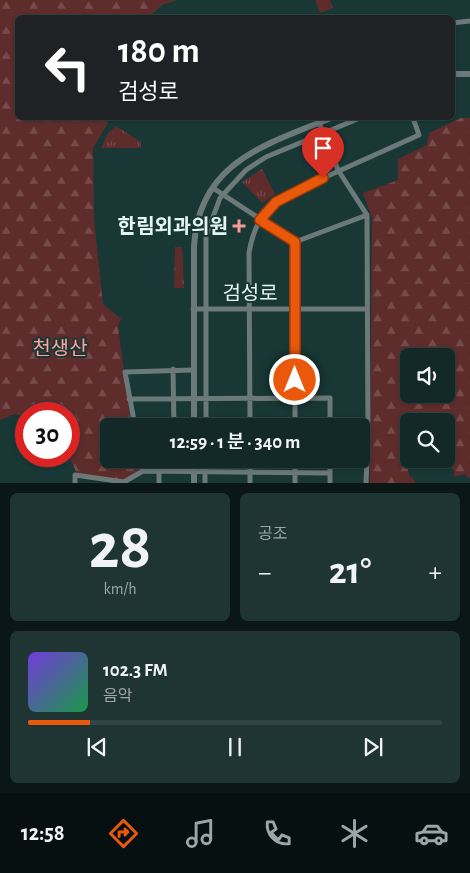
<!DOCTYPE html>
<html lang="ko">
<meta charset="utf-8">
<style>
:root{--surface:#122928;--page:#1f3534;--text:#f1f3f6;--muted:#9ca6a8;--line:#314545;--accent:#ea580c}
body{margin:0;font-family:"Alegreya Sans","Noto Sans KR",sans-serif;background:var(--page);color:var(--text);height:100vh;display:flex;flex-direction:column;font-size:19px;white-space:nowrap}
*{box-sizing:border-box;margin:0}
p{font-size:16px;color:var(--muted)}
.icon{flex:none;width:28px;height:28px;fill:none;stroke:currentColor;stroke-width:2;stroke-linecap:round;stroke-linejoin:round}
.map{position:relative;height:483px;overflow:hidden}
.sheet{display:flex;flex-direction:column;gap:10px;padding:10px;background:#0a1716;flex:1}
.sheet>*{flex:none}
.top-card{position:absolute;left:15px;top:15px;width:440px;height:105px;border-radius:8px;box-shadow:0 1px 4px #0004,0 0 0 1px var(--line);background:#202124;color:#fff;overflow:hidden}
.controls{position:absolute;left:400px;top:348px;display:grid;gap:10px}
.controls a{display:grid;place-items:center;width:55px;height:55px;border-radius:8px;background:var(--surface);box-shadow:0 1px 4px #0004,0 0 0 1px var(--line);font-size:25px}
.speed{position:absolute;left:15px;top:402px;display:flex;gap:10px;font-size:25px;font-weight:700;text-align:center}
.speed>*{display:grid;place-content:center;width:65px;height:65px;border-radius:50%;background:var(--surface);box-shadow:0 1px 4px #0004,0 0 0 1px var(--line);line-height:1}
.speed .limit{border:8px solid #d22;background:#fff;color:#111}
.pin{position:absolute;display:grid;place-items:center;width:42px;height:42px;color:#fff;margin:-51px -21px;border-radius:50% 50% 50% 0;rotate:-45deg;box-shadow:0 0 5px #0007}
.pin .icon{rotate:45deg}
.me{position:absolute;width:55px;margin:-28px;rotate:0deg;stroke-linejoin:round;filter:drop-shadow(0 0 4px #0008)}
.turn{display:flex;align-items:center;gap:18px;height:105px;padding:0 20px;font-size:22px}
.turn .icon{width:65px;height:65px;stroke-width:2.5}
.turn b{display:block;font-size:35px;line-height:42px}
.big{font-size:38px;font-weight:600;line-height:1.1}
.sheet .card{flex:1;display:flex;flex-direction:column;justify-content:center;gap:8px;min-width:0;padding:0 18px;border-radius:8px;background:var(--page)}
.sheet .dial{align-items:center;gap:0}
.dial b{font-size:65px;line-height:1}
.song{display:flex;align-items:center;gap:15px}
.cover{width:60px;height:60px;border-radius:8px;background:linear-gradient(135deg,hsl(260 70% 55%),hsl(140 70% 35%))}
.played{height:5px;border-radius:2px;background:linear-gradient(90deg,var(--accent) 15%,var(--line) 15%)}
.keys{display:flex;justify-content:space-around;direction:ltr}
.heat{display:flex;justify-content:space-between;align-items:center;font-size:28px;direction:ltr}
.sheet .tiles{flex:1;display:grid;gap:10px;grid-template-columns:1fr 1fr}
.card:last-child{grid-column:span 2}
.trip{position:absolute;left:100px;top:418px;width:270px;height:50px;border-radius:8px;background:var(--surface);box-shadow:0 1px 4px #0004,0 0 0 1px var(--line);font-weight:600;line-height:50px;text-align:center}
.dock{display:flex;height:80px;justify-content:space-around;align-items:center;background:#071010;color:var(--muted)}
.dock .icon{width:35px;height:35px}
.dock .current{color:var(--accent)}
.dock b{font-size:22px;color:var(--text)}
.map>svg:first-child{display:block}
.forest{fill:url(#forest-firs);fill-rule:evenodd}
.park{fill:url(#park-tufts)}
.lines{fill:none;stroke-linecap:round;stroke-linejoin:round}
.minor{stroke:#6b7978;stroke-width:5}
.tertiary{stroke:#6b7978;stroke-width:6}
.route-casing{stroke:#983908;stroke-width:12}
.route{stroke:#ea580c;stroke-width:9}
.poi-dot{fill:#f59b99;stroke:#183735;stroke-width:2}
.labels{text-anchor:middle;stroke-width:4;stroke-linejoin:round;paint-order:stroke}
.poi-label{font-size:20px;font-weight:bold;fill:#e4f5f4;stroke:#183735;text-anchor:end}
.street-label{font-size:20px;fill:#e4f5f4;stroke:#183735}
.park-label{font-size:20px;fill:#fea2a0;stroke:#183735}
</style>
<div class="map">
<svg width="470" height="483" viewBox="0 0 470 483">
<defs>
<pattern id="forest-firs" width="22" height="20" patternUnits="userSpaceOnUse" patternTransform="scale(1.25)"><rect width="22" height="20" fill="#5f2c2c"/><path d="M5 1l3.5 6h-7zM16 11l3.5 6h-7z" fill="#764b4b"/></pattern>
<pattern id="park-tufts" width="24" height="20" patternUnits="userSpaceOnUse" patternTransform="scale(1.25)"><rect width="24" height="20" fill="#5f2c2c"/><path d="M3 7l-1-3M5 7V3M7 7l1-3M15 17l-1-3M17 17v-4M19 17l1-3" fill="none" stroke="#764b4b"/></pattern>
</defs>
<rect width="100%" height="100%" fill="#183735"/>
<path class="forest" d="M0,0H177L162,5L149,17L18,18V118H103L108,123L93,148L94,219L103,304L121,319L118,326L131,426H109V459H138L140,470L123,481L77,474L69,456V414H26V416L15,414L0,420Z
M461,118H470V479L465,474L454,477V471L446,460L441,459H446V421H409V455L404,459L410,476L413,478L415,483H370L372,218L363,193L398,180V159L427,145L429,133ZM409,356H446V394H409Z"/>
<path class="park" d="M315,0H330L333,8L320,13Z
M116,126L141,142V148H101L108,133Z
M262,169L275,194L262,203L242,182Z
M175,247H182L184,288H174Z"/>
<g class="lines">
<path class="minor" d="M452,23L470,21
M319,123L338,170L367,215
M213,188L295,242
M295,242V426
M295,242L367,215
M193,309H367
M173,369L174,426
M129,399L330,398V426
M134,424L194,422
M135,426L125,372L193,370
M206,426V236L220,198L246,170L266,157L360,118
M250,426L249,253C254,222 265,209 292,192L419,135L413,118
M141,459L143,471
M250,459V483
M295,459V483
M330,459V483
M174,471V459
M75,483V475L124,482L143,471L330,473
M159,483V471
M205,483V459
M366,483L368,435L367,215"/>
<path class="tertiary" d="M452,74H470
M194,426V246C199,162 265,145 331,118
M194,459V483"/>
</g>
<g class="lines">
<defs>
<path id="route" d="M295,380V242L260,220L276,202L323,178"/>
</defs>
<use href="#route" class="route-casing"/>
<use href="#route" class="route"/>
</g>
<path class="poi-dot" d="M236.5 218.5h5v5h5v5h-5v5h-5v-5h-5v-5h5z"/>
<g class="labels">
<g class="poi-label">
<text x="228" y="233">한림외과의원</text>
</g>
<g class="street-label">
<text x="250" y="300">검성로</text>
</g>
<g class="park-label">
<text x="60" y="355">천생산</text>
</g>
</g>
</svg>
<div class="controls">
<a><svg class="icon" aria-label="sound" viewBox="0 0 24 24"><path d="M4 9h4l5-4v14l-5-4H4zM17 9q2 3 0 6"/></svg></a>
<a><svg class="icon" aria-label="search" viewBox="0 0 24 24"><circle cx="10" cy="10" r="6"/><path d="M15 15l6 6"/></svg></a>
</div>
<div class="speed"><div class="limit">30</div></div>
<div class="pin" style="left:323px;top:178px;background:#d93025"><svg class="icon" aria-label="arrive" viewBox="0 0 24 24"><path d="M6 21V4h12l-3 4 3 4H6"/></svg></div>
<svg class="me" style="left:295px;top:380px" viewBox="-20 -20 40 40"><circle r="17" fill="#ea580c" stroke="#fff" stroke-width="3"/><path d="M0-11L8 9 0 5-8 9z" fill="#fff"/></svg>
<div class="trip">12:59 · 1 분 · 340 m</div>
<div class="top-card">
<div class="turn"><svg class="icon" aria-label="left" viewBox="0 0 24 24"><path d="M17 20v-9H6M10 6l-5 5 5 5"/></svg><div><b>180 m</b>검성로</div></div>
</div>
</div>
<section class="sheet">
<div class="tiles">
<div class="card dial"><b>28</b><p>km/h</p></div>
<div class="card"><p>공조</p>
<div class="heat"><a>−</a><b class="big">21°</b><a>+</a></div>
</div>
<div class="card">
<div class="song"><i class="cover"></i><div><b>102.3 FM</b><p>음악</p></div></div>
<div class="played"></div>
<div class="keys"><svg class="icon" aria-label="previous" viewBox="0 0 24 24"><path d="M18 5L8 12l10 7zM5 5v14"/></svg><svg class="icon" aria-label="pause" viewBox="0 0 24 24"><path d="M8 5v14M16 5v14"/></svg><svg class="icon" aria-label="next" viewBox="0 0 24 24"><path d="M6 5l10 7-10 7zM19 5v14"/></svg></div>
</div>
</div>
</section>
<nav class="dock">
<b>12:58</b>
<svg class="icon current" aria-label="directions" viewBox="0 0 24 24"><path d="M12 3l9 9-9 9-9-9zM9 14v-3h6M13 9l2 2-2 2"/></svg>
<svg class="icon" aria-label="music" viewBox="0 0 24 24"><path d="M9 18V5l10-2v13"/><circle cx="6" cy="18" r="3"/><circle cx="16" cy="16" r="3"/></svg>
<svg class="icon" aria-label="phone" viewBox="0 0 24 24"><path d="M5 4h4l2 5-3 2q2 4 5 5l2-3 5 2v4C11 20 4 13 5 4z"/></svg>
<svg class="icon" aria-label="climate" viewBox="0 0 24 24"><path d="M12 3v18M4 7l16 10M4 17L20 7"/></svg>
<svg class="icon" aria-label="car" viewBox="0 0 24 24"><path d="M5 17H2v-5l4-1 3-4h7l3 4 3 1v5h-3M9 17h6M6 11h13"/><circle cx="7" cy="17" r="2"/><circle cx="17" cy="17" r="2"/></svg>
</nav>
